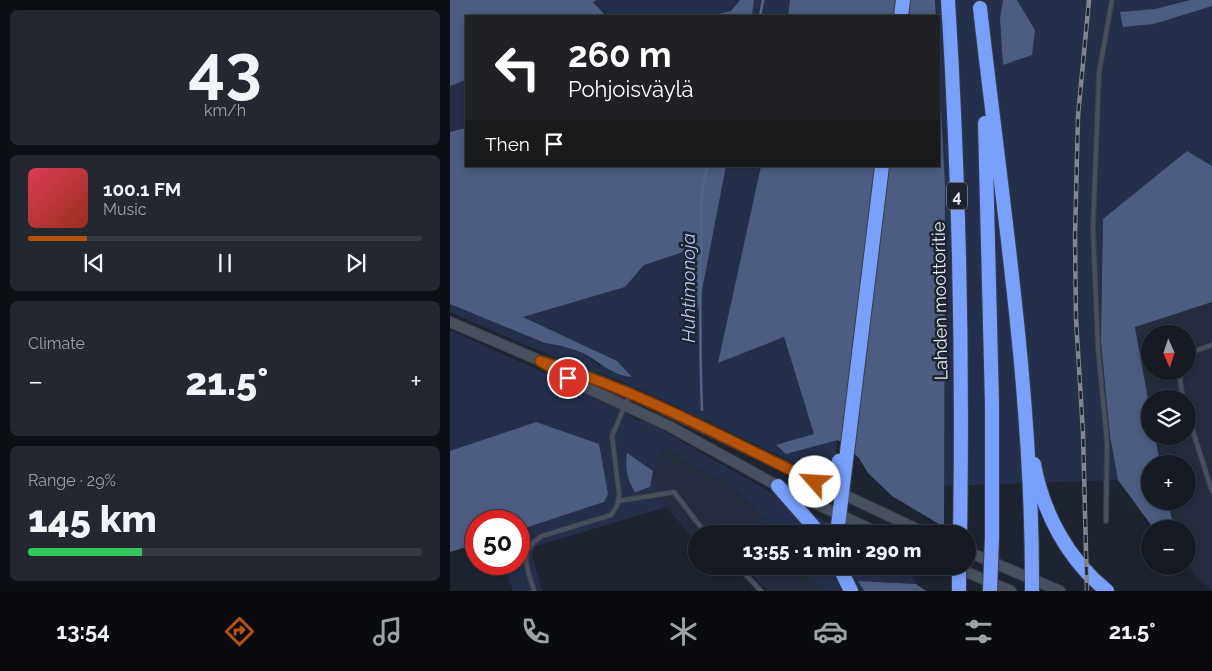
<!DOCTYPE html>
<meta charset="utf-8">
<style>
:root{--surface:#161b23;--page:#232830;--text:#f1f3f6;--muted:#9ea1a6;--line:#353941;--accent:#b45309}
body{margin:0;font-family:Raleway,sans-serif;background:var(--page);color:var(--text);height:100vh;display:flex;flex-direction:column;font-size:19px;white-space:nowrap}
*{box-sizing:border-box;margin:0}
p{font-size:16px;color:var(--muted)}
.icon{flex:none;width:28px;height:28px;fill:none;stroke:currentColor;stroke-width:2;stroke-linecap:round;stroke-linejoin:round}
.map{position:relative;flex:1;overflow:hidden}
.details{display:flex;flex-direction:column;gap:10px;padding:10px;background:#0c0f13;width:450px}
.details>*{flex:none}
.banner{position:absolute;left:15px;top:15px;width:475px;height:152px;border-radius:0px;box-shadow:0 2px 8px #0003,0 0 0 1px var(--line);background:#202124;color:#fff;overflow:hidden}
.needle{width:32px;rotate:177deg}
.fabs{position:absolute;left:691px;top:325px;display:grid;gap:10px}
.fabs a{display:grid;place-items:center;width:55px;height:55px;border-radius:50%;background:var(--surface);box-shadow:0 2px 8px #0003,0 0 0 1px var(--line);font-size:25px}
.speed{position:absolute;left:15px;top:510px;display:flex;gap:10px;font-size:25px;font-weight:700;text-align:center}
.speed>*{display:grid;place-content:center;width:65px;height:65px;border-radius:50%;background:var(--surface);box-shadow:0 2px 8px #0003,0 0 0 1px var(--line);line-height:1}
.speed .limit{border:8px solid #d22;background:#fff;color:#111}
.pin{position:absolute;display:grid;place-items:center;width:42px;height:42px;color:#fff;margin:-21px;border:2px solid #fff;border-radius:50%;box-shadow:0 1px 5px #0007}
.me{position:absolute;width:55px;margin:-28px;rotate:296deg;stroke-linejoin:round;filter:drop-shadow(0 0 4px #0008)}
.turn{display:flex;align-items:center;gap:18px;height:105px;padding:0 20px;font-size:22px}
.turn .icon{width:65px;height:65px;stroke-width:2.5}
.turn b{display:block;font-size:35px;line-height:42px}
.then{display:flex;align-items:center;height:48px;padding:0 20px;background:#0003;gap:10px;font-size:19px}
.big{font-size:38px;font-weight:800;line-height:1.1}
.details .widget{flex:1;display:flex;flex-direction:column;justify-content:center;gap:8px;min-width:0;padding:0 18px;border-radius:8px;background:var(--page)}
.details .dial{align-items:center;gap:0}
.dial b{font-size:65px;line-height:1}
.song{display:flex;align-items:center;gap:15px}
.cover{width:60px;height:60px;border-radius:8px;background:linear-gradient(135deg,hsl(350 70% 55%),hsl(10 70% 35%))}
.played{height:5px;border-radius:2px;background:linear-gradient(90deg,var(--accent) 15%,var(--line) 15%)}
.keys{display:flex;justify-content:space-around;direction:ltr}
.heat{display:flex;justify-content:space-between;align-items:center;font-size:28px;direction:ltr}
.charge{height:8px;border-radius:4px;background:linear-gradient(90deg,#34c759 29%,var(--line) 0)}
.trip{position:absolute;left:238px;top:525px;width:288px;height:50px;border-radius:25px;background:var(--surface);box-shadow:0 2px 8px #0003,0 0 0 1px var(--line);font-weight:800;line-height:50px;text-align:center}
.tabs{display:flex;height:80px;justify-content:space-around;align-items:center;background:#090b0e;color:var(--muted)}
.tabs .icon{width:35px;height:35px}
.tabs .on{color:var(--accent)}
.tabs b{font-size:22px;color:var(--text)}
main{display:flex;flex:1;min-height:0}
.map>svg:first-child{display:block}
.built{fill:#242c3d;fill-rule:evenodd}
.green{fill:#232f4b}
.forest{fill:#4c5d81}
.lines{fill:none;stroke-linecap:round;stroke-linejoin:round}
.stream{stroke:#54658a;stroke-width:2.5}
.lane-casing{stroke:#393e48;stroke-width:6}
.secondary-casing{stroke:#393e48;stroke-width:12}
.highway-casing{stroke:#393e48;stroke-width:16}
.lane{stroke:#49505d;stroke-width:4}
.secondary{stroke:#49505d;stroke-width:10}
.highway{stroke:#78a0fc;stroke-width:14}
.rail-casing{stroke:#80858f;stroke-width:4.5}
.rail{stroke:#1e242f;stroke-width:2.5;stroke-dasharray:8;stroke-linecap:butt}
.highway-bridge-casing{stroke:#393e48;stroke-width:16;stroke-linecap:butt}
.highway-bridge{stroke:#78a0fc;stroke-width:14}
.route-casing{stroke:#753606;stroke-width:12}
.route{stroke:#b45309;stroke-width:9}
.labels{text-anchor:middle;stroke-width:5;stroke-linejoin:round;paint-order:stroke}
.shield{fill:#1e242f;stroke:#abb0b9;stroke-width:1}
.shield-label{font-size:16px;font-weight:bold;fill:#e8ecf4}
.street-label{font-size:18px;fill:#e8ecf4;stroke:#1e242f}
.water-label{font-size:19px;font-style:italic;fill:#afc6f8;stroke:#1e242f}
</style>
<main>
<section class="details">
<div class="widget dial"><b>43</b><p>km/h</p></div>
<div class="widget">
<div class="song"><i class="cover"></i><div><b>100.1 FM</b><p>Music</p></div></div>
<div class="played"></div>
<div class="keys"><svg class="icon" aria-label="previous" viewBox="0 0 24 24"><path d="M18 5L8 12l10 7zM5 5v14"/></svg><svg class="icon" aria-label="pause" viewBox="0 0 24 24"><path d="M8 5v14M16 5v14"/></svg><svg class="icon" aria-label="next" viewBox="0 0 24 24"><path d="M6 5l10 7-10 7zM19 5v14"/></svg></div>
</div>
<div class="widget"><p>Climate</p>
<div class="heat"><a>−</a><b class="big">21.5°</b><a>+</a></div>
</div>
<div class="widget"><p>Range · 29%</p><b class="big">145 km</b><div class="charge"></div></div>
</section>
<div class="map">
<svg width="762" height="591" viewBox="0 0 762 591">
<rect width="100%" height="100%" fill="#1e242f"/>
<path class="built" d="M762,302V591L736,566H738V529H725L717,501H738V464H710L705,436H738V399H700V410L685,326ZM700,334H738V371H700Z
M213,448L266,476L299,502L324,534H264L258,527L243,538L216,507L203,471Z
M294,566H349L350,573L377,591H317Z"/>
<path class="green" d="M148,0H290L281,11L258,16H156L143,1Z
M304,0H340L338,16H302Z
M485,0H553L550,18L553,65L585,30L567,0H740L705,9L671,12L704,24L762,6V166L737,152L651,341L668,480L493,486L495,185L489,65V16H486Z
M16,80V128L0,132V86Z
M276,166H311L269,363L334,337L364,434L326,446L336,454L388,440C383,466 385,474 355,468L180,385L80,347L0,312V304L95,343C113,345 136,352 149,366L167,361L72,317L175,287L194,265L236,251L248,309Z
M0,330L143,395L187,420L196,421L327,496L394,531L409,534H324L299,502L266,476L213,448L203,471L216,507L86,546L82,555L92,591H63L54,564H69V530L154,502L86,422L0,451Z
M349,566H457L466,584L409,581L414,591H377L350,573Z"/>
<path class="forest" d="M0,0H147L143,2L156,16H16V80L0,86Z
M290,0H304L302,16H258L281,11Z
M340,0H485L486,16H338Z
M553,0H567L585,30L582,55L553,65L550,18Z
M740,0H762V6L704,24L673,27L670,12L705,9Z
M489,65L495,185L494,527L442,496L418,473L409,458L388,440L336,454L326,445L364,434L334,337L268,363L311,166H489Z
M16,128V166H276L248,311L236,251L194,265L175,287L73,317L167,361L182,377C167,376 155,367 143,359C130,350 110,345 95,343L0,304V132Z
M737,151L762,166V302L685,327L700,410V436H705L710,464H700V501H717L725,529H704L668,480L660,436L651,341L653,219Z
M86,422L149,444L158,494L154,502L69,530V521H26V544L0,552V451Z
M177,453L203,471L200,487L185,492C177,479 175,469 177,453Z
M408,581L466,584L476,591H414Z"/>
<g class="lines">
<path class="stream" d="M310,16L313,0
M252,410C250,357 250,303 251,250C252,223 249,192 258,166"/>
<defs>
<path id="lane" d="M738,357L742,352L762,345
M731,371L730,380L733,399
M738,416L762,491
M169,501L224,492L256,534
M656,521L657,442L648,349L643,228L649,73L662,0
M288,566L311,591
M84,591C77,567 67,551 92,536L161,515C167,507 169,502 169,493L162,436L180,394"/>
<path id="secondary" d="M0,322L91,361L120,369L180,393L477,534
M100,367L118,379L219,426L328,486L431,534
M516,551L610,591
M505,567L561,591"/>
<path id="highway" d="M498,0C509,178 513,356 510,534
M530,8C552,202 583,396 582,591
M451,16L453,0
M535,123L542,404V537
M584,464C593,513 618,560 657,591
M365,483C379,481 387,476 389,461
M328,486L370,534
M387,534L432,166
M389,566L401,591"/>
</defs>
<use href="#lane" class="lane-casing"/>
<use href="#secondary" class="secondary-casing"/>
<use href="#highway" class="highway-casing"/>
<use href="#lane" class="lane"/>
<use href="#secondary" class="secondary"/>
<use href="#highway" class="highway"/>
<defs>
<path id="rail" d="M637,591L633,433L626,319L625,237L628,116L639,0"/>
</defs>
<use href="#rail" class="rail-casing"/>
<use href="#rail" class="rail"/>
<defs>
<path id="highway-bridge" d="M509,591V566
M540,591L542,537"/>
</defs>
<use href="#highway-bridge" class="highway-bridge-casing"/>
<use href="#highway-bridge" class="highway-bridge"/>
</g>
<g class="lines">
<defs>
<path id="route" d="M118,378L90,361C186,389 276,439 365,482"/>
</defs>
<use href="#route" class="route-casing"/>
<use href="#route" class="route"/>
</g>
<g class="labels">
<rect class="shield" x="497" y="182.5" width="20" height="27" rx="4"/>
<g class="shield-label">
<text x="507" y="202">4</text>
</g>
<g class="street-label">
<text transform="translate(490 301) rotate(-91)" y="6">Lahden moottoritie</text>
</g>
<g class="water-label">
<text transform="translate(238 288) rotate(-90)" y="7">Huhtimonoja</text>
</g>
</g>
</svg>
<div class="fabs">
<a><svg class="needle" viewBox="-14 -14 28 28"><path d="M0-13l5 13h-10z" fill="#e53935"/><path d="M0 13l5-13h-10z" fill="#9ea1a6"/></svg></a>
<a><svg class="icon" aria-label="layers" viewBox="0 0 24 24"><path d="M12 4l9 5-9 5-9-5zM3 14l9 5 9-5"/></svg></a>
<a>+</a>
<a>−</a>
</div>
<div class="speed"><div class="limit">50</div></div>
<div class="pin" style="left:118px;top:378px;background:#d93025"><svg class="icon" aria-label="arrive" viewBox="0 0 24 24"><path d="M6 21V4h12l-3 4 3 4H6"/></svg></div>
<svg class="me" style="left:365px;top:482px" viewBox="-20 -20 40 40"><circle r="19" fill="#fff"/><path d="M0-13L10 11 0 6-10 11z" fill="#b45309"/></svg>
<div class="trip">13:55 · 1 min · 290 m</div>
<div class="banner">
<div class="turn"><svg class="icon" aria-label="left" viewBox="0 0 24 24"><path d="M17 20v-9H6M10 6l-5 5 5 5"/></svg><div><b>260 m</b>Pohjoisväylä</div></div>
<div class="then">Then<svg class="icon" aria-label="arrive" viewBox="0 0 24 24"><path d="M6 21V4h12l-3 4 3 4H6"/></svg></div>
</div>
</div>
</main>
<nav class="tabs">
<b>13:54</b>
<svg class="icon on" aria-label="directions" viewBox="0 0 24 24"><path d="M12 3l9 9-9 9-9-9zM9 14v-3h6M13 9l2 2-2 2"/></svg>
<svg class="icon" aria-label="music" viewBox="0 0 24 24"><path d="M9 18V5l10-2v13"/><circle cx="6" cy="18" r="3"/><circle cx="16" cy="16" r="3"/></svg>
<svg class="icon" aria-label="phone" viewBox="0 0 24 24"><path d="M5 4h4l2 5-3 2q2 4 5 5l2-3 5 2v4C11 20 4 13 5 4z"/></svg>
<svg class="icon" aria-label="climate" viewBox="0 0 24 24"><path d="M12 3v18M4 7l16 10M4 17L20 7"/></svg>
<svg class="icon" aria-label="car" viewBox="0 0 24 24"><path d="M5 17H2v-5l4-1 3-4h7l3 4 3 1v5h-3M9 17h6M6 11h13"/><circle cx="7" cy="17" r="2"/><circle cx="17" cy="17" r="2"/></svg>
<svg class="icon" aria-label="filters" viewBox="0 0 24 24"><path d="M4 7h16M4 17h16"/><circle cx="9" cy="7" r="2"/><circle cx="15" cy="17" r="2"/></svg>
<b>21.5°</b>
</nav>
